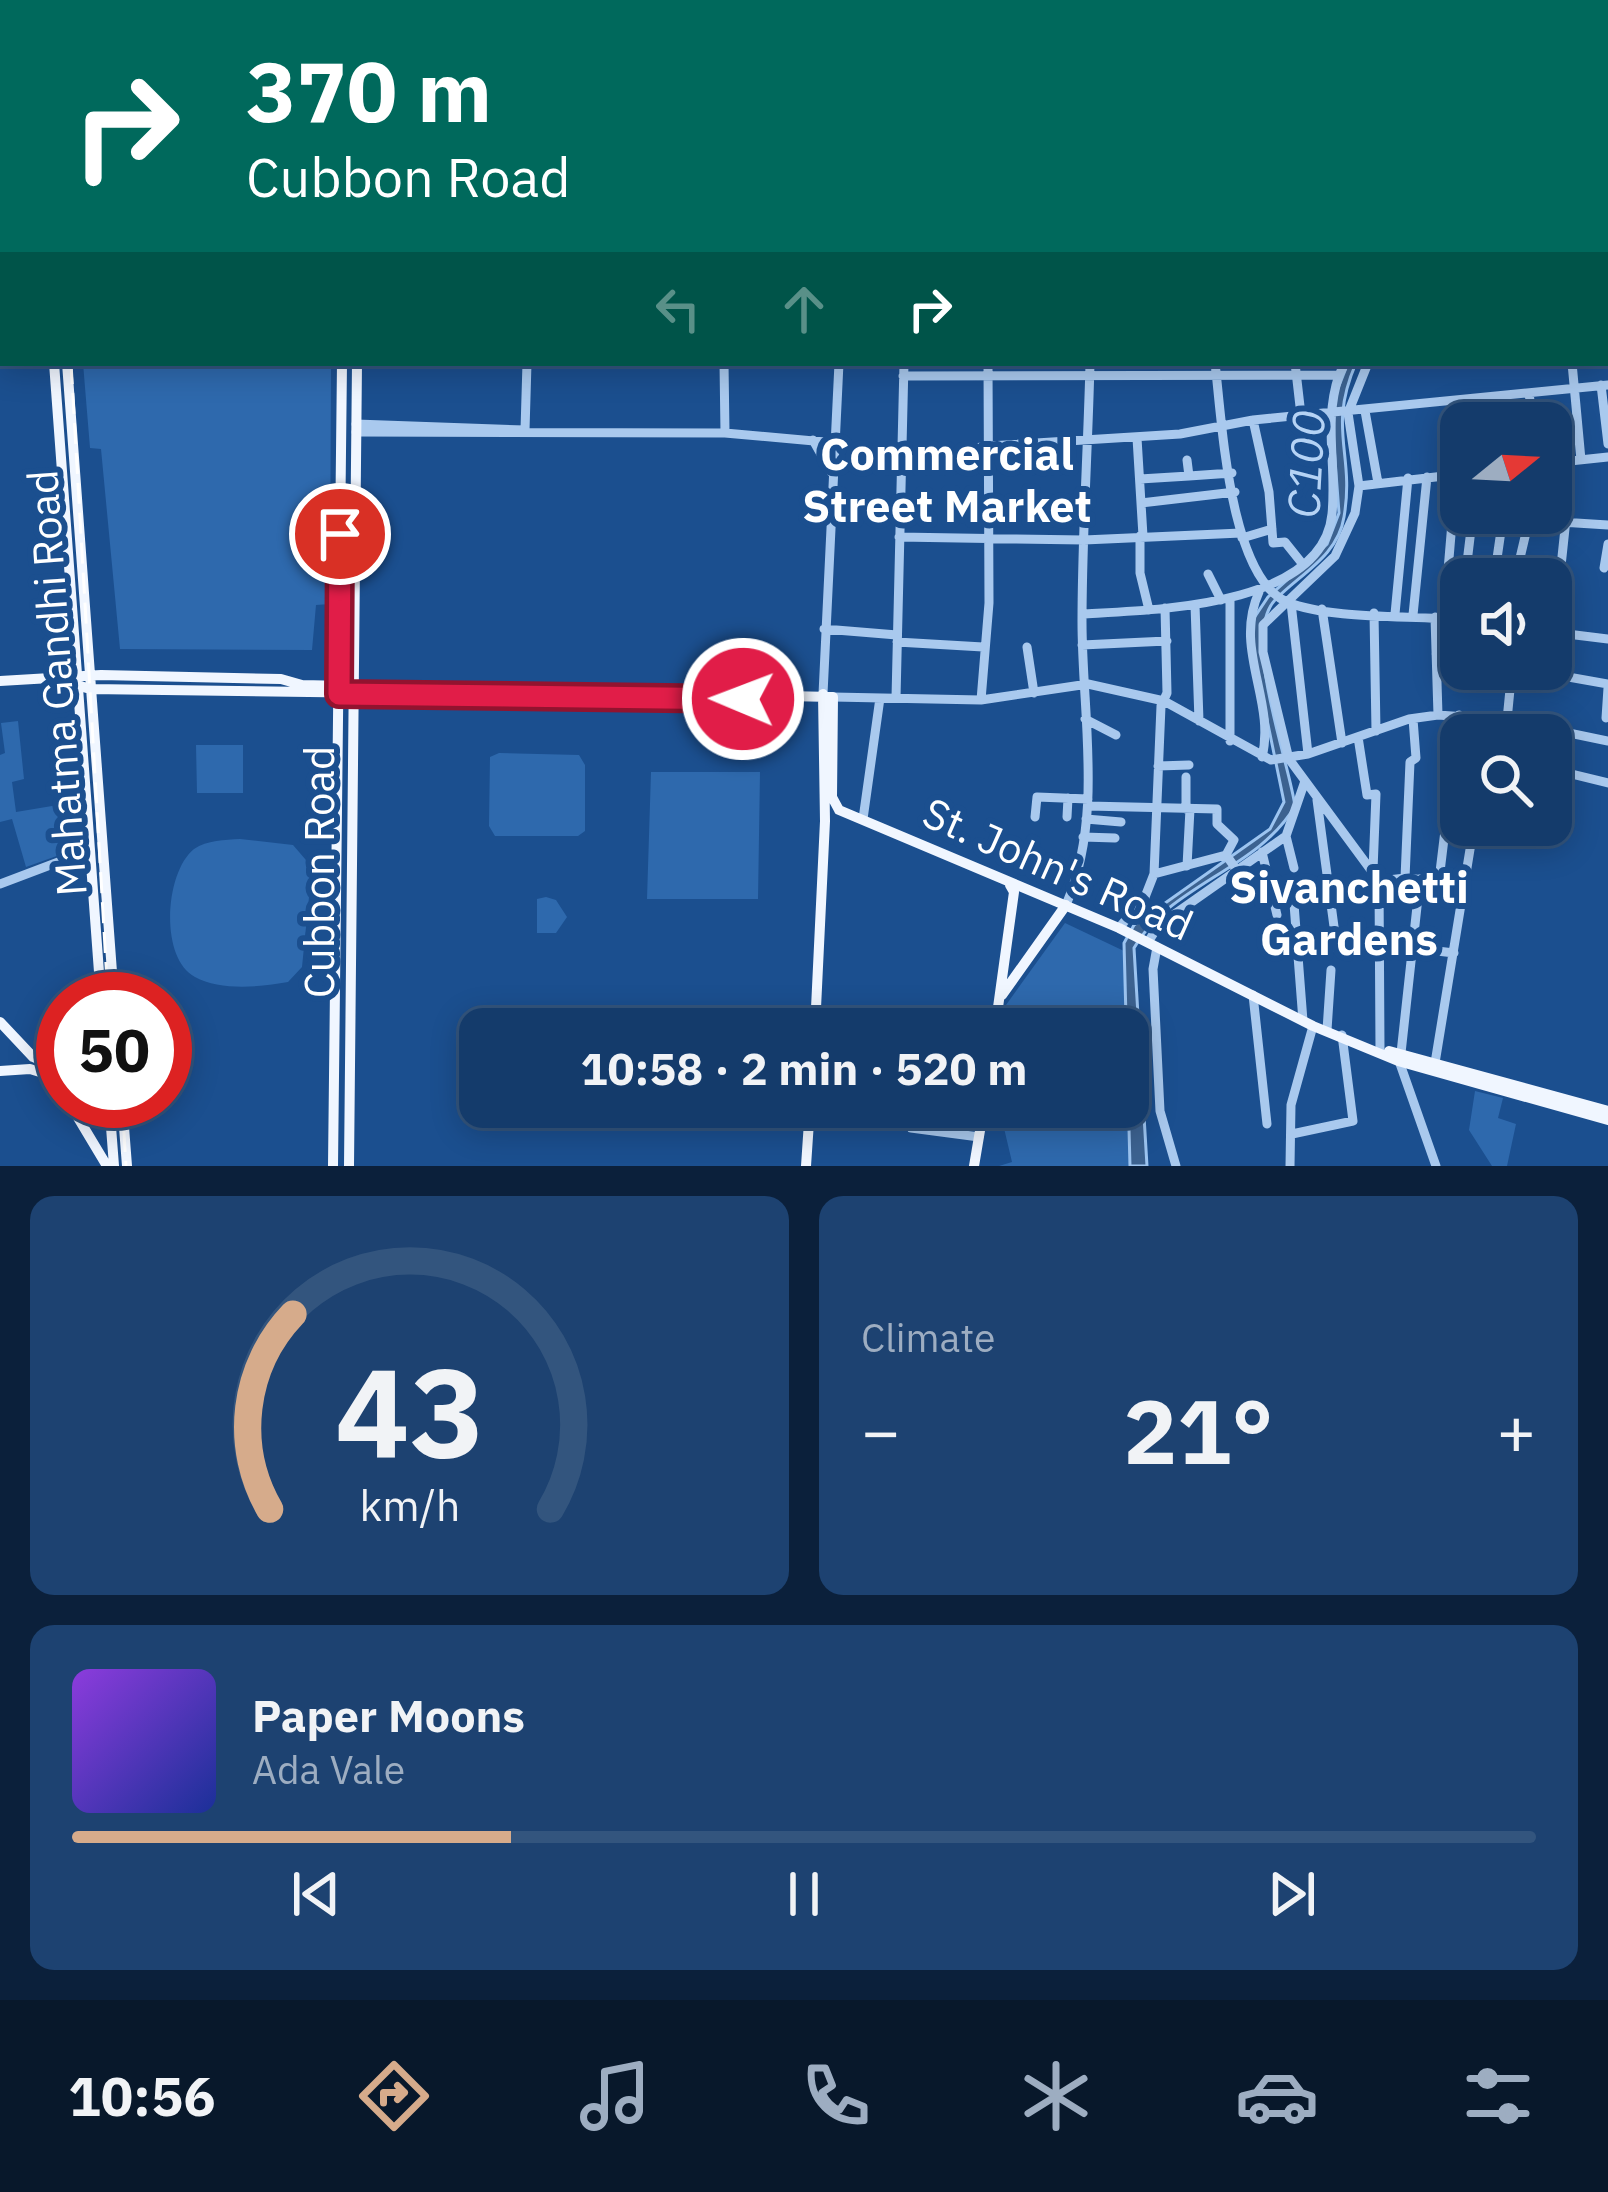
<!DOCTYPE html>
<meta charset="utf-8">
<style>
:root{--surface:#143b6b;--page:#1d4271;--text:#f1f3f6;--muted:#9dadc1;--line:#33557e;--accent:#d6ab8b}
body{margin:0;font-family:"IBM Plex Sans",sans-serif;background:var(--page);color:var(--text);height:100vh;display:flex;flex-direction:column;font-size:45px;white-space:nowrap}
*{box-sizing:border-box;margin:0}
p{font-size:39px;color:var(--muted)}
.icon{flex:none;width:66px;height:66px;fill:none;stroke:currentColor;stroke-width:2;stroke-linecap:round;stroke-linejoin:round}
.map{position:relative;height:1166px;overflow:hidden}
.sheet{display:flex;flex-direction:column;gap:30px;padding:30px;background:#0b203b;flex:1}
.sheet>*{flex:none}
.guide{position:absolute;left:0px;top:0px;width:1608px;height:366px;box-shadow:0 6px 30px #0003,0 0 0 3px var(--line);background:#00695c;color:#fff;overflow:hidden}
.needle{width:78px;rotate:72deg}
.buttons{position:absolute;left:1440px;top:402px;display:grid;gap:24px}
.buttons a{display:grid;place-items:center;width:132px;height:132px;border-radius:24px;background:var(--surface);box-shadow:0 6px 30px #0003,0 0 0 3px var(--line);font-size:60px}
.speed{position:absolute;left:36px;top:972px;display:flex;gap:24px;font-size:60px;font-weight:700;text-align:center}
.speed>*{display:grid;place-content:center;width:156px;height:156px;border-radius:50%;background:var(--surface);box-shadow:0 6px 30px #0003,0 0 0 3px var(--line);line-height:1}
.speed .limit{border:18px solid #d22;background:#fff;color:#111}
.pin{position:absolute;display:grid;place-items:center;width:102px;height:102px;color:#fff;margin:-51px;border:6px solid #fff;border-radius:50%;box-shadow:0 3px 12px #0007}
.me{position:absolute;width:132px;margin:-66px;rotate:271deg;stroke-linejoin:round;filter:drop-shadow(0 0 9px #0008)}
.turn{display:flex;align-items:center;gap:42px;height:252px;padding:0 48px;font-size:54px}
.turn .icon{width:156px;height:156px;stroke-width:2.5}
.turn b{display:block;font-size:84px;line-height:102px}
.lanes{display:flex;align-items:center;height:114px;padding:0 48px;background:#0003;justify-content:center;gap:60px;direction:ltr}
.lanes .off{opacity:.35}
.big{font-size:90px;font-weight:700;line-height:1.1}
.sheet .widget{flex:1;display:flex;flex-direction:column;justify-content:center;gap:18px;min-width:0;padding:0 42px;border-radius:24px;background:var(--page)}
.sheet .dial{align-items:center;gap:0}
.dial svg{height:312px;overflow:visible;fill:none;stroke:var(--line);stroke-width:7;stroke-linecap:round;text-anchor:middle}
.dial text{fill:var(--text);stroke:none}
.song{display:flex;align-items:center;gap:36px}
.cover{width:144px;height:144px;border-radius:18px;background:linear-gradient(135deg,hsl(270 70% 55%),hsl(230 70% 35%))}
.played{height:12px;border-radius:6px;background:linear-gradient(90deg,var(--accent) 30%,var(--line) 30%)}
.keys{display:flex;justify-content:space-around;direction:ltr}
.heat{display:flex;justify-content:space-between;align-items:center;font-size:66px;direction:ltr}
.sheet .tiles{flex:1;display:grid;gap:30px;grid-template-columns:1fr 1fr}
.widget:last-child{grid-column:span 2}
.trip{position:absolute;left:459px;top:1008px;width:690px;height:120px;border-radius:24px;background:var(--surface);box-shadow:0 6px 30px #0003,0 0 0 3px var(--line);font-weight:700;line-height:120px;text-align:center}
.dock{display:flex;height:192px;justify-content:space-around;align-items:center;background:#08182b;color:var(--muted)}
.dock .icon{width:84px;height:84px}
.dock .current{color:var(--accent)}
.dock b{font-size:54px;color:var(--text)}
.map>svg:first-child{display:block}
.green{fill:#2e69ad}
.water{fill:#3c6290;stroke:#9cc4f0;stroke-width:3}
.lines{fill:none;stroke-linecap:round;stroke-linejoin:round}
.minor{stroke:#a9c9ee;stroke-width:9}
.major{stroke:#f0f6ff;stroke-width:10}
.rail{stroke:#fff;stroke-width:3;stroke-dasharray:21 9;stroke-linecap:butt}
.route-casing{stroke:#92132f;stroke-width:30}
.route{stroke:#e11d48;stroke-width:21}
.labels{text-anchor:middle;stroke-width:12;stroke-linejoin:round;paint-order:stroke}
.street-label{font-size:42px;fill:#fff;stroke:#1b4f8f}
.neighbourhood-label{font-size:45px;font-weight:bold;fill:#fff;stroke:#1b4f8f}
.water-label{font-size:45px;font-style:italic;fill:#b5d3f5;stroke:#1b4f8f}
</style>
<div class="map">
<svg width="1608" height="1166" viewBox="0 0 1608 1166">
<rect width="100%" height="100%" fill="#1b4f8f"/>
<path class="green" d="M83,363H331L330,604L316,605L312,650L120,649L101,449L90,448Z
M18,721L24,779L12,782L16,812L76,802L79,848L26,867L12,819L0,822V755L5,753L1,723Z
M196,745H243V793H197Z
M499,753L579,755L585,765V831L578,836H495L489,826L490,757Z
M651,772H760L758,899H647Z
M240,839L293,845L312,867L302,967L288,982C261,987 220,991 195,977C159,958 165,872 194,849C207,840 225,840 240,839Z
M546,897L556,900L567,917L556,933H537V899Z
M1065,923L1124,951L1126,1029H1003L1006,1005Z
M1475,1091L1503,1098L1498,1118L1516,1124L1507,1166H1492L1469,1130Z
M999,1107H1128L1130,1166H999L1012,1162Z"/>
<path class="water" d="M1348,363H1356C1327,430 1355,453 1344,517C1338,556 1300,574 1275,600C1241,636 1288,757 1295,806C1258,870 1170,884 1134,948L1147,1166H1130L1124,943L1134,925L1270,829L1284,802L1252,647L1254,618L1268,597L1327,544L1339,513L1331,406Z"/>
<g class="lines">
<path class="minor" d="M720,0V3
M1104,0V3
M1239,0V3
M1297,0L1298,3
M1326,0L1329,3
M1369,0V3
M1414,0V3
M1443,0V3
M1498,0V3
M1540,0V3
M536,3V0
M997,3H1012
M1167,3L1175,0
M1188,3V0
M1464,3L1473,0
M1605,23L1608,21
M0,33L3,32
M1605,53L1608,59
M1605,69L1608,68
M1605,127L1608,125
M1605,150L1608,149
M1605,171H1608
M0,242L3,241
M1605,251H1608
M1605,284H1608
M724,363L725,433
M1215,363C1222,420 1229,577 1287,602C1332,620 1411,615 1461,620
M1295,363L1301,415
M1361,363H1385
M1368,363L1348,413L1359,486L1355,513L1335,556L1263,625V652L1289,759L1379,881L1380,1049
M1572,363L1581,460
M903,376L1339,375L1345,363
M1601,385L1608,444
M1529,393L1533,423
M1365,411L1378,483
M1253,420L1269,492L1273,543L1285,542L1301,562
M356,424L525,430
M525,430L527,363
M356,432L725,433L836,443
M1137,438L1143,536
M813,440L831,472
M1187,460L1189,476L1232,473
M1551,463L1608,457
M833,468L989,446L1180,434L1253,420L1608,385
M1140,479L1189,476
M1359,486L1461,474
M1141,503L1235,492
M1140,536V573L1149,610
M899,537L1084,540L1241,533
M1242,538L1272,529
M1604,568L1608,544
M1208,574L1221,600
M1465,579L1473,513
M1494,579L1502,524L1527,527
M1515,579L1529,520L1608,525
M1259,592C1233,649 1276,701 1262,757
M1230,599V741
M1291,603L1308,754
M1195,605L1199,721
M1322,609L1342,743
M1374,613L1376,731
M1082,614C1151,610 1323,608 1332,514C1337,465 1323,423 1339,375
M1395,614L1408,478
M1413,615L1427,477
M1435,617L1438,715
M1444,618L1456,475
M824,629L897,635
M1551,632L1608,639
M1554,632L1566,519
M897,642L983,647
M1082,645L1167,641
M1027,647L1034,693
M1436,654L1461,658
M1523,669L1608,684
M823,694L839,363
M833,697L981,700L1088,684L1164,701L1271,760L1308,754L1409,719L1438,715L1507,720L1608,741
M896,698L904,363
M981,700L989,603L988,363
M1606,718L1608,688
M1085,719L1116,735
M1507,720L1512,669
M1358,737L1367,795L1376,794L1373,870
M1158,766L1189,765
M1551,769L1608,783
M1317,800L1337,949
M1088,806L1217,809V824L1234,840L1226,855L1234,866
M1186,809V777
M1035,817L1037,797L1088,799
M1067,817L1068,798
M863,819L880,698
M1086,819L1121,822
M1286,836L1294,868
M1083,837L1115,838
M1262,852L1277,915
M1187,866L1190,809
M1154,874L1226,855
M1405,878L1410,762L1416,758L1413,719
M1439,880L1459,715
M0,884L90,850
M1293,891L1303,1021
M1273,894L1405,878L1465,884
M1066,905C1104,816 1082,715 1082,622C1082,535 1088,449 1090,363
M1119,928L1145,897L1154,874L1161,706L1167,693L1165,608
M1148,942L1159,925L1286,836L1305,781
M1378,944L1454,953
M1157,947L1153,969L1160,1111L1176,1166
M1253,995L1267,1124
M846,1029V1013L889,1015L888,1029
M1327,1030L1331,970
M1401,1053L1420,879
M1398,1058L1436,1166
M1435,1063L1474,825
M904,1107L911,1128L979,1137
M1292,1134L1353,1121L1342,1035
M1290,1166L1291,1105L1313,1026"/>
<path class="major" d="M26,0V3
M39,0V3
M359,0V3
M344,3V0
M54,363L101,999
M67,363L114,999
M61,680L90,689L602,696
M0,681L101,675L281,679L302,685L833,697
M833,697L832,797L839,810
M839,810L1119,928L1313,1026L1398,1061L1608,1120
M1002,995L1066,905
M0,1022L33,1057L63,1070
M815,1029L825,821L823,694
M995,1029L1014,892L1010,885
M1389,1051L1608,1111
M0,1071L30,1069L63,1079
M68,1101L107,1166
M109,1101L114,1166
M122,1101L127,1166
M333,1166L342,363
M349,1166L357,363
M806,1166L810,1107
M974,1166L984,1107"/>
<path class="rail" d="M43,0V3
M71,363L108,999
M122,1101L126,1166"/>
</g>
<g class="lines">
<defs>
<path id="route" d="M340,534L339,694L743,699"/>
</defs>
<use href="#route" class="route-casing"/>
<use href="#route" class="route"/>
</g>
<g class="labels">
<g class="street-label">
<text transform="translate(57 683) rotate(-94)" y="15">Mahatma Gandhi Road</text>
<text transform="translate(1058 869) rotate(24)" y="15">St. John's Road</text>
<text transform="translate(319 872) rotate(-90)" y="15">Cubbon Road</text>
</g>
<g class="neighbourhood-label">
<text x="947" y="470">Commercial<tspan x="947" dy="52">Street Market</tspan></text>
<text x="1349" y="903">Sivanchetti<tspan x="1349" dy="52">Gardens</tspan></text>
</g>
<g class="water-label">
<text transform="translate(1306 464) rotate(-87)" y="16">C100</text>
</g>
</g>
</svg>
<div class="buttons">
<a><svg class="needle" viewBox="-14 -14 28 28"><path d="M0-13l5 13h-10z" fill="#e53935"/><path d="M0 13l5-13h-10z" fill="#9dadc1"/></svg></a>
<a><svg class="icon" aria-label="sound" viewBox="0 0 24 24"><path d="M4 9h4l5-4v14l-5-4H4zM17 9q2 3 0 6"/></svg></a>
<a><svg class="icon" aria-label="search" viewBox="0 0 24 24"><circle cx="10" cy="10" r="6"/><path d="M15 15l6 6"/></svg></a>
</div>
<div class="speed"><div class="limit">50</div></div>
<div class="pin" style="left:340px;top:534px;background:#d93025"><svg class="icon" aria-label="arrive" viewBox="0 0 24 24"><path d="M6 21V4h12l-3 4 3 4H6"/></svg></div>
<svg class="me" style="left:743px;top:699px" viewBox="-20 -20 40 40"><circle r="17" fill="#e11d48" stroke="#fff" stroke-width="3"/><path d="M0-11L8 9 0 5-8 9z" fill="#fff"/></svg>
<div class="trip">10:58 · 2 min · 520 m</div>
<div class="guide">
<div class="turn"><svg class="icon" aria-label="right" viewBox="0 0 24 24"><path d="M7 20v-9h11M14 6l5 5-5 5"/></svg><div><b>370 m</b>Cubbon Road</div></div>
<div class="lanes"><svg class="icon off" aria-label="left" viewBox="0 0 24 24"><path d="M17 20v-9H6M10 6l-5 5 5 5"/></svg><svg class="icon off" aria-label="ahead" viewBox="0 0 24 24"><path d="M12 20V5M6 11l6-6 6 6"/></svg><svg class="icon" aria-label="right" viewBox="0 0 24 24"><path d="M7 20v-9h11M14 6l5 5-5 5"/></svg></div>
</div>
</div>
<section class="sheet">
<div class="tiles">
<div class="widget dial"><svg viewBox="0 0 100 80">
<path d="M14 69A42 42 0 1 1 86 69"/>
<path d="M14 69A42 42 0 0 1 20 19" stroke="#d6ab8b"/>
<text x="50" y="56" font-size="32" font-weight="700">43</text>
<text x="50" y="72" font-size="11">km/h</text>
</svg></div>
<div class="widget"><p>Climate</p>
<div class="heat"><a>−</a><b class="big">21°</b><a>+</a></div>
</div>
<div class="widget">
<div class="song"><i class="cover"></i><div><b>Paper Moons</b><p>Ada Vale</p></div></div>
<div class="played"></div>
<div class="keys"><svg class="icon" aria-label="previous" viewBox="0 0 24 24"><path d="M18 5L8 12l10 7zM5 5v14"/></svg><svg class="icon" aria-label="pause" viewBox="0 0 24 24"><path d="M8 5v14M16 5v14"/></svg><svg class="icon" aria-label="next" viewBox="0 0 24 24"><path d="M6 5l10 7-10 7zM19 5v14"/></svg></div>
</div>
</div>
</section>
<nav class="dock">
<b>10:56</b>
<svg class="icon current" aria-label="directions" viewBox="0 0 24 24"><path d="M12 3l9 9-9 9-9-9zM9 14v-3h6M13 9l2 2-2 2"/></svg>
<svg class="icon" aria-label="music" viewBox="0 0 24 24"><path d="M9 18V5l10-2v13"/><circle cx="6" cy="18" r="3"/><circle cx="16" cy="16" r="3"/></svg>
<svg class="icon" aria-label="phone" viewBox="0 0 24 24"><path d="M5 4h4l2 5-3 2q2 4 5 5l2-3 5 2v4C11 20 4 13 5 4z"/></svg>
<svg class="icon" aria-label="climate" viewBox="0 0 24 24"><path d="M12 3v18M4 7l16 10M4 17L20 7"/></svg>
<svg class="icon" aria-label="car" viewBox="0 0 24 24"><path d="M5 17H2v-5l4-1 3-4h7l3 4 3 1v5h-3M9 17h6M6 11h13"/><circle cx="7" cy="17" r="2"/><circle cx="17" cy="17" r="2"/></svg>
<svg class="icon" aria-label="filters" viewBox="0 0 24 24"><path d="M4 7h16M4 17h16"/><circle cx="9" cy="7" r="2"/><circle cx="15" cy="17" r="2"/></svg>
</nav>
